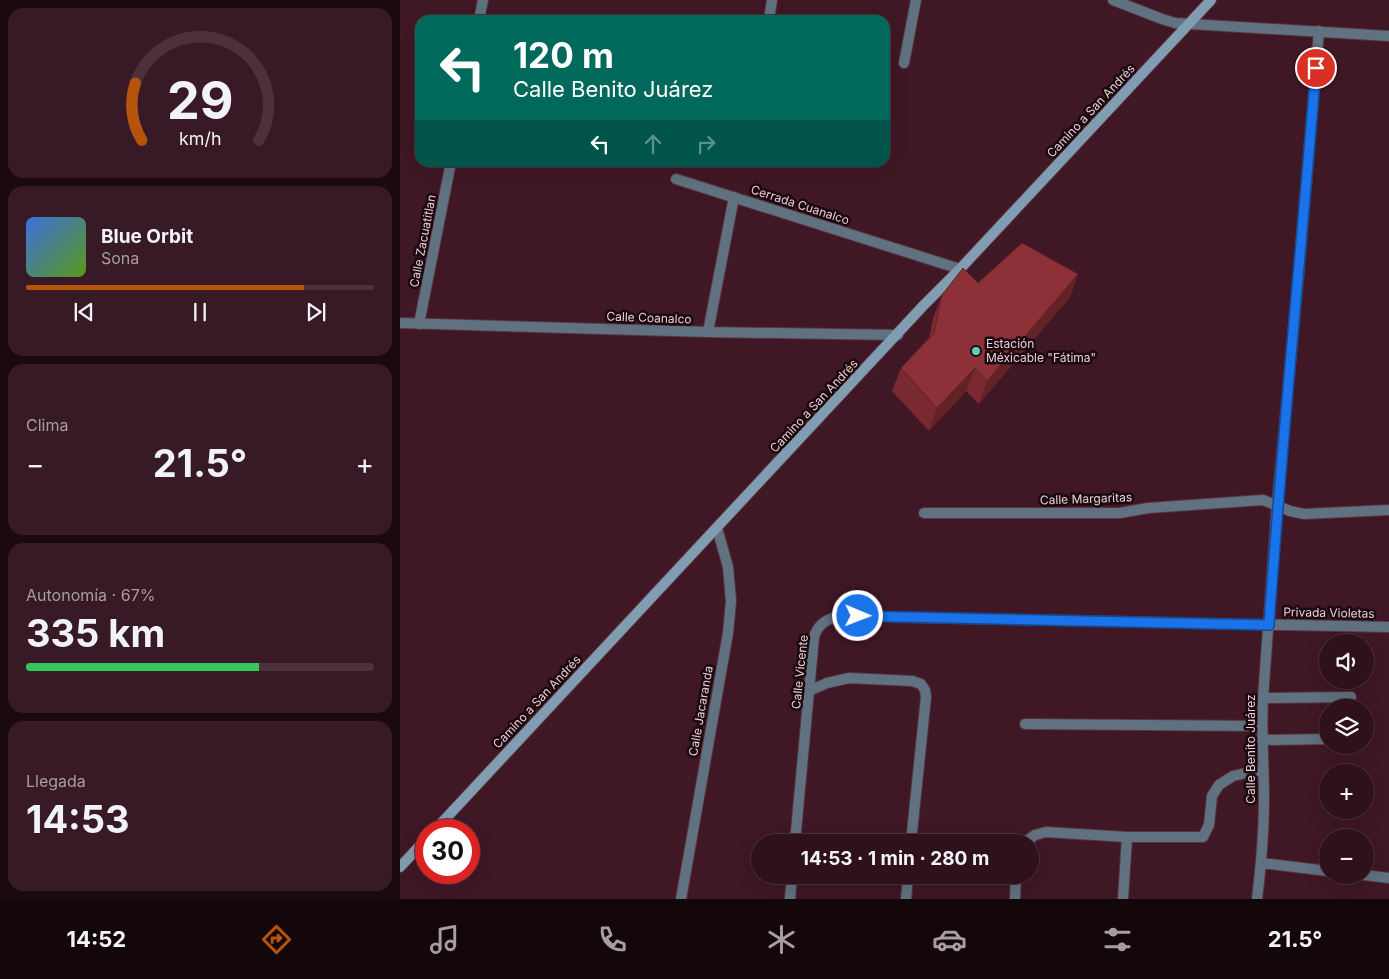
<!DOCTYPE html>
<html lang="es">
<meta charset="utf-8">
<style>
:root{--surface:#2f111c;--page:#371a25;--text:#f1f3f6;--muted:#a79da3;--line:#4a313b;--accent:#b45309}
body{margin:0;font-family:Inter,sans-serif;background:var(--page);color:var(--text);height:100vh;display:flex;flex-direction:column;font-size:19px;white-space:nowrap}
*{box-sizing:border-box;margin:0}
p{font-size:16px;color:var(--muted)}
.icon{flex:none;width:28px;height:28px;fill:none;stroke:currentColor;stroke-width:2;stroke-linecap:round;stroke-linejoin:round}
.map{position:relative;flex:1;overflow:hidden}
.sheet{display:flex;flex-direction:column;gap:8px;padding:8px;background:#1a090f;width:400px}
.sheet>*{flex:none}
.guide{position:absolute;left:15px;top:15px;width:475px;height:152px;border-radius:15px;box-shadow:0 5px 20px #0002,0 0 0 1px var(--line);background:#00695c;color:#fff;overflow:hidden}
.fabs{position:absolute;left:919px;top:634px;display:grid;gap:10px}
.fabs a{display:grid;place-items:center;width:55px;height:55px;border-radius:50%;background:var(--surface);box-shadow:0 5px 20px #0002,0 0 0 1px var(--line);font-size:25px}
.speed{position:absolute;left:15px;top:819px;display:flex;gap:10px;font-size:25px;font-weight:700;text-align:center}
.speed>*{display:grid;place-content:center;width:65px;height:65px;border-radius:50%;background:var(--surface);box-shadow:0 5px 20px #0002,0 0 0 1px var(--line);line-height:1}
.speed .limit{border:8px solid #d22;background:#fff;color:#111}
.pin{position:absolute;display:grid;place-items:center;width:42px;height:42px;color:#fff;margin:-21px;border:2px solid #fff;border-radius:50%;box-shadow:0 1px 5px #0007}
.me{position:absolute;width:55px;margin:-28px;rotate:91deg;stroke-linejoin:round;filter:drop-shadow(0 0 4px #0008)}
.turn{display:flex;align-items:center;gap:18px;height:105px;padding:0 15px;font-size:22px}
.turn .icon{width:65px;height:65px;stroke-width:2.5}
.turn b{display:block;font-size:35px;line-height:42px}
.lanes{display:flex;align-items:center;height:48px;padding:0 15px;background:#0003;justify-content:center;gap:25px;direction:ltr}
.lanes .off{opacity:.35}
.big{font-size:38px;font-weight:700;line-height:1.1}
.sheet .widget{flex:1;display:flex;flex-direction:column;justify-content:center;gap:8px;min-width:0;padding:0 18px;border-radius:15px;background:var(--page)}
.sheet .dial{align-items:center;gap:0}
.dial svg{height:130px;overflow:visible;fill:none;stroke:var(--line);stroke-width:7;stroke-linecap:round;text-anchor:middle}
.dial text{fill:var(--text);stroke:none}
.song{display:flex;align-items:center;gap:15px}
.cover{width:60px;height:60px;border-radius:8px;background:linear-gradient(135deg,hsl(220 70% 55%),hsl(90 70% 35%))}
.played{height:5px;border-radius:2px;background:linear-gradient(90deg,var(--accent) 80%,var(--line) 80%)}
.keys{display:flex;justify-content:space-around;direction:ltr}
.heat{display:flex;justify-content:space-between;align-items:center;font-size:28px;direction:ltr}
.charge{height:8px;border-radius:4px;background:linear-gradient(90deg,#34c759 67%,var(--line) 0)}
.trip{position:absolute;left:351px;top:834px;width:288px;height:50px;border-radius:25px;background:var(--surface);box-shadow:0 5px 20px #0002,0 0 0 1px var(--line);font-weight:700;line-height:50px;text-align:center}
.dock{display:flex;height:80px;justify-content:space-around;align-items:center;background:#13070b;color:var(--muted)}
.dock .icon{width:35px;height:35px}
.dock .active{color:var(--accent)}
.dock b{font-size:22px;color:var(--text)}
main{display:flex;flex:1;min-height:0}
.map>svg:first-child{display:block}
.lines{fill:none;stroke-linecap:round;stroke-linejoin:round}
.minor-casing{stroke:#5a3441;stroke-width:12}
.secondary-casing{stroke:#5a3441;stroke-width:12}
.minor{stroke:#60727f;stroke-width:10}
.secondary{stroke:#809db2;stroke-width:10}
.wall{fill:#79292f}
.shaded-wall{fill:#632226}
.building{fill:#8d3037;stroke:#632226}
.route-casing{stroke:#114b97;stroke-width:12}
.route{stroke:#1a73e8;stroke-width:9}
.poi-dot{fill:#5dceb9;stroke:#1a090f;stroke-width:2}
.labels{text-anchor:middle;stroke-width:5;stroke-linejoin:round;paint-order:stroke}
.street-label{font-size:12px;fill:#eaced5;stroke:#1a090f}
.poi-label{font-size:12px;fill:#eaced5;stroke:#1a090f;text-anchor:start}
</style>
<main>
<section class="sheet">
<div class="widget dial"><svg viewBox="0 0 100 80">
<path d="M14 69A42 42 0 1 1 86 69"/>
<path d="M14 69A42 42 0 0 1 10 34" stroke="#b45309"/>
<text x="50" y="56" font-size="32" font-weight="700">29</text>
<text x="50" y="72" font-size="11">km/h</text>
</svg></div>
<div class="widget">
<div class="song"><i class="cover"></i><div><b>Blue Orbit</b><p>Sona</p></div></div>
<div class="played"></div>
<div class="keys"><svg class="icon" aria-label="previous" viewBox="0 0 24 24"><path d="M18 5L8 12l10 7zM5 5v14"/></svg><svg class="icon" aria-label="pause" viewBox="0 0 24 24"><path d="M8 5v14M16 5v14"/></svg><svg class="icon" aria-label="next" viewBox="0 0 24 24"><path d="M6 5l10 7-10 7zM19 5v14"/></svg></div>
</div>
<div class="widget"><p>Clima</p>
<div class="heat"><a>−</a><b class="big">21.5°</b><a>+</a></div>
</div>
<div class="widget"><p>Autonomía · 67%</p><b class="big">335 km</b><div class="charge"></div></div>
<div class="widget"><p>Llegada</p><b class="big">14:53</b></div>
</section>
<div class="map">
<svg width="989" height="899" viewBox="0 0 989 899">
<rect width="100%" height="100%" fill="#3f1725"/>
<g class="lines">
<defs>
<path id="minor" d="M713,0L762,19L775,23L989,36
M79,20L83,0
M369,20L372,0
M504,63L516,0
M276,179L560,269
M0,323L308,332L498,335
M19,324L51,162
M308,332L334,197
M524,513H720L748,508L863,500L890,511L904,514L989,510
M411,690L427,683L449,678L512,681L521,684L525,690L526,697L511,842
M863,698L951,697
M625,724L861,726
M862,740L928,739
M395,842L414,637C418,624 426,620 438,616L989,627
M625,842L635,835L646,832L727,837H803L809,825L812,796L819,785L833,776L863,769
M861,863L928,871
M964,875L989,878
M281,899L328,633L331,601L328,567L317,528
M390,899L392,875
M506,899L508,875
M615,899L616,875
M723,899L727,837
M857,899C861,866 864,832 864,798C864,765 861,732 863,698L877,505L899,271L919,31"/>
<path id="secondary" d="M35,830L523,306L560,269L811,0
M0,867L26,839"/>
</defs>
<use href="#minor" class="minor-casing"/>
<use href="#secondary" class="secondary-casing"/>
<use href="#minor" class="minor"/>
<use href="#secondary" class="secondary"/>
</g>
<path class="wall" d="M678,274L670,297L579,404L566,391L529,431L492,391L501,368L529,338L533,318L542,295L578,283Z"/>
<path class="shaded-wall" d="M678,274L670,297L579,404L587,381Z
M575,368L566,391L529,431L537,408Z"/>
<path class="building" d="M622,243L678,274L587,381L575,368L537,408L501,368L534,333L542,295L563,268L578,283Z"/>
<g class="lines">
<defs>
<path id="route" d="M458,616L869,625C882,439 901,254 916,68"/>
</defs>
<use href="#route" class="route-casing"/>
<use href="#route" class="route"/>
</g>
<circle class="poi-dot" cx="576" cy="351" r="5"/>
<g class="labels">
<g class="street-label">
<text transform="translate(691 111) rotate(-47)" y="4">Camino a San Andrés</text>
<text transform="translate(400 205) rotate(18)" y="4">Cerrada Cuanalco</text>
<text transform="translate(23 241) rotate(-79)" y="4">Calle Zacuatitlan</text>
<text transform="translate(249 318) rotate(2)" y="4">Calle Coanalco</text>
<text transform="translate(414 406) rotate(-47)" y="4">Camino a San Andrés</text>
<text transform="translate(686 499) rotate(-2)" y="4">Calle Margaritas</text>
<text transform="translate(929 613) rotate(1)" y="4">Privada Violetas</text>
<text transform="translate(400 672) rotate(-84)" y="4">Calle Vicente</text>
<text transform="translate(137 702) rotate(-47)" y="4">Camino a San Andrés</text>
<text transform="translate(301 711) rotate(-80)" y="4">Calle Jacaranda</text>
<text transform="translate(851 749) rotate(-90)" y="4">Calle Benito Juárez</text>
</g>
<g class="poi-label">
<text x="586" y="348">Estación<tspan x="586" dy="14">Méxicable "Fátima"</tspan></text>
</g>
</g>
</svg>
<div class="fabs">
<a><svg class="icon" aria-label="sound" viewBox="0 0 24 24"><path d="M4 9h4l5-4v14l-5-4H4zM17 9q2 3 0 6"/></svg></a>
<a><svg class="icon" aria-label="layers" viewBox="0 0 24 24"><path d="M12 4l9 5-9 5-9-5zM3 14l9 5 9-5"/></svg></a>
<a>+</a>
<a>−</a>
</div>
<div class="speed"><div class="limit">30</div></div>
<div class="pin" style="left:916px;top:68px;background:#d93025"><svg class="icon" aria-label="arrive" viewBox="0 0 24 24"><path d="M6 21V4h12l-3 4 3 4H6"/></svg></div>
<svg class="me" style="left:458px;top:616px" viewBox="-20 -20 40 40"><circle r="17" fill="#1a73e8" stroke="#fff" stroke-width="3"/><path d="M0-11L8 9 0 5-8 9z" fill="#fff"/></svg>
<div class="trip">14:53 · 1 min · 280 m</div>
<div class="guide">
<div class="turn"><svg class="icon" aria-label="left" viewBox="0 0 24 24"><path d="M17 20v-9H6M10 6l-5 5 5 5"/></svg><div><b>120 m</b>Calle Benito Juárez</div></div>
<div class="lanes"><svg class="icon" aria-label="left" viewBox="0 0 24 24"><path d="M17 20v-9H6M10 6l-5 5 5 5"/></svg><svg class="icon off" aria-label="ahead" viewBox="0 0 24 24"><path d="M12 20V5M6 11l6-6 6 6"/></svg><svg class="icon off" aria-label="right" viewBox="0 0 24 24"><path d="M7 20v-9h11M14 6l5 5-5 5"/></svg></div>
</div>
</div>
</main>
<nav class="dock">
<b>14:52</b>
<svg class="icon active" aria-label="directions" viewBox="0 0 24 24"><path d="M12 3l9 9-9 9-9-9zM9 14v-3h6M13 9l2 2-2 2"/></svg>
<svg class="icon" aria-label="music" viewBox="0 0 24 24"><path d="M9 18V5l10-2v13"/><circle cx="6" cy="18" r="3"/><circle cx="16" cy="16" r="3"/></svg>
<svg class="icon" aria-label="phone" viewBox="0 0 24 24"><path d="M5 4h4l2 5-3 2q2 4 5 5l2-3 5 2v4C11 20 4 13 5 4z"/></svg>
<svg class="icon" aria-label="climate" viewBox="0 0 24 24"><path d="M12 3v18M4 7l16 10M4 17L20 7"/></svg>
<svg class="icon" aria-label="car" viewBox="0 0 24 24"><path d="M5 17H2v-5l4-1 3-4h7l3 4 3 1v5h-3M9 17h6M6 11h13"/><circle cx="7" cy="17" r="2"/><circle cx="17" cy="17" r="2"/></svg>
<svg class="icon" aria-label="filters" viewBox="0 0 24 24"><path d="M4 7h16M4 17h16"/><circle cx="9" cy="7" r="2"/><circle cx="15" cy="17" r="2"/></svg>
<b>21.5°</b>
</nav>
